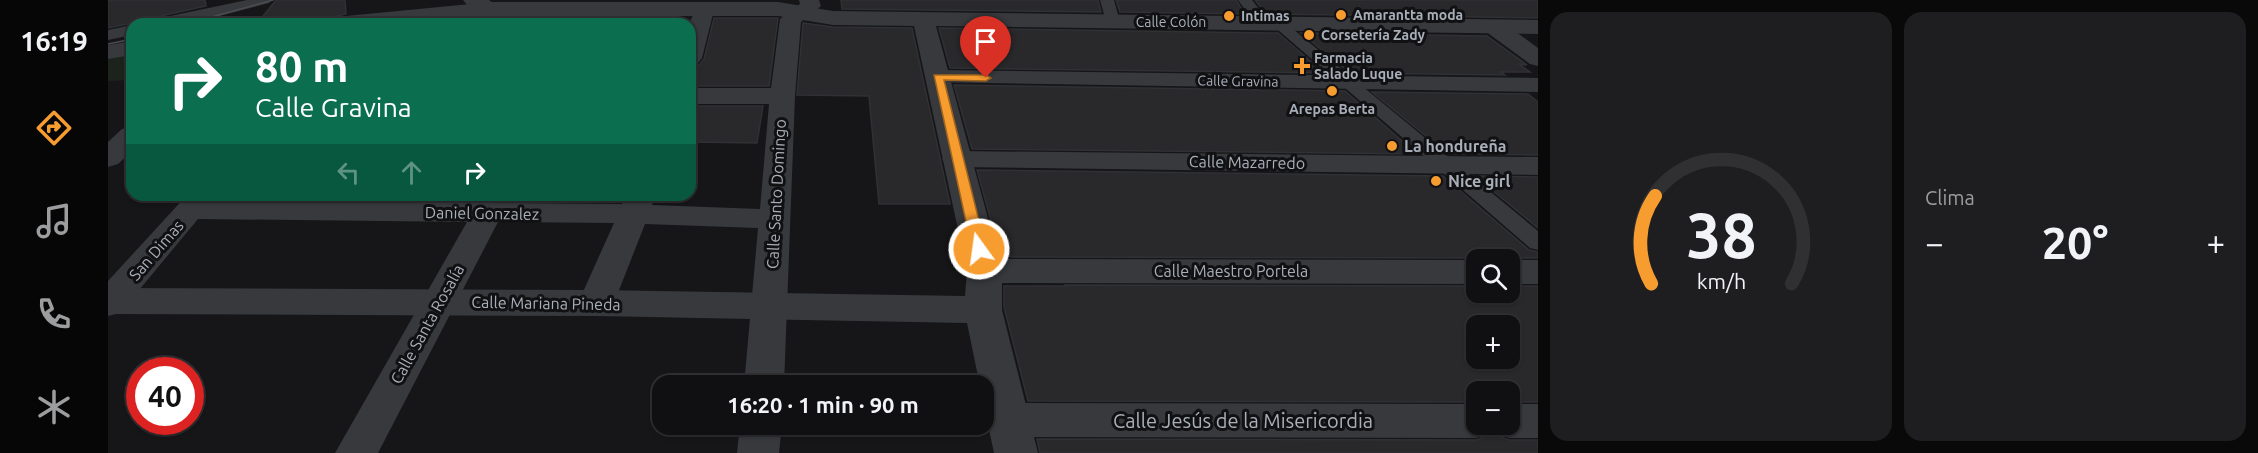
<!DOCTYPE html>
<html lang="es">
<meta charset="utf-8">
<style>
:root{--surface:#101012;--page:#1e1e20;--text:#f1f3f6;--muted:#9c9d9f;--line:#303032;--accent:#f79c2f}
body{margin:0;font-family:Ubuntu,sans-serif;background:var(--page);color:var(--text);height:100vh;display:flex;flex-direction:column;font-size:22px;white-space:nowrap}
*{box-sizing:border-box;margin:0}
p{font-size:20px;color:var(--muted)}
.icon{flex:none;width:33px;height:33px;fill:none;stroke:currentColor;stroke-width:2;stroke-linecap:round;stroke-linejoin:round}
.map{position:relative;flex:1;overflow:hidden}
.side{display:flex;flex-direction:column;gap:12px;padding:12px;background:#09090a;width:720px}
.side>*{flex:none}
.banner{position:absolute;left:18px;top:18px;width:570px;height:183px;border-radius:18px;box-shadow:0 2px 4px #0004,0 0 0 2px var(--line);background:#0b6e4f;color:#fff;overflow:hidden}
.tools{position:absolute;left:1358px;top:249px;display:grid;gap:12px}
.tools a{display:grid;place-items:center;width:54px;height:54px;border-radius:12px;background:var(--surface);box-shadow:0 2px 4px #0004,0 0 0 2px var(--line);font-size:30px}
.speed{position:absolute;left:18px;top:357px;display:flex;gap:12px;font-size:30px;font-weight:700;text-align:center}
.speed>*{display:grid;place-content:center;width:78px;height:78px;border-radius:50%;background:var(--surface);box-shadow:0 2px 4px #0004,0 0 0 2px var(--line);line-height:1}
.speed .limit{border:9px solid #d22;background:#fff;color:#111}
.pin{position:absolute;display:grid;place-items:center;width:51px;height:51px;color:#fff;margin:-62px -26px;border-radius:50% 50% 50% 0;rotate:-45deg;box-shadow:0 0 6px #0007}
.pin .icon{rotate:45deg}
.me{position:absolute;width:66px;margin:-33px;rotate:346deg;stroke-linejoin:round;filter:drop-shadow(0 0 4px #0008)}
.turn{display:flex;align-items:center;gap:21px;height:126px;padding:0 30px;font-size:27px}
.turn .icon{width:78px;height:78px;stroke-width:2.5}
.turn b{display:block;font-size:42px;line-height:51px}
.lanes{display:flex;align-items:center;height:57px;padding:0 30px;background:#0003;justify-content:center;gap:30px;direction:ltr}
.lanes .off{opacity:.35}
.big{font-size:45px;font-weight:600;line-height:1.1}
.side .tile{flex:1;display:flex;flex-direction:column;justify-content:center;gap:9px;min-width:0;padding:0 21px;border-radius:18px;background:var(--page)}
.side .dial{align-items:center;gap:0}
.dial svg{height:156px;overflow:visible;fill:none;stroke:var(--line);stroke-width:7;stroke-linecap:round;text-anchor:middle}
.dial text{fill:var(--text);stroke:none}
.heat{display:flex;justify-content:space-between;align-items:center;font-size:33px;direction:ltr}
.side .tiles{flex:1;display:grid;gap:12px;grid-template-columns:repeat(2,1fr)}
.trip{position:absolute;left:544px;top:375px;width:342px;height:60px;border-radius:18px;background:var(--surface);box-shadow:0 2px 4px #0004,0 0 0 2px var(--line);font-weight:600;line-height:60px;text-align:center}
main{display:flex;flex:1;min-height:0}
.tab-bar{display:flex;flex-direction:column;width:108px;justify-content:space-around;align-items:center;background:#060607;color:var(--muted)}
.tab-bar .icon{width:42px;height:42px}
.tab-bar .active{color:var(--accent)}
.tab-bar b{font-size:27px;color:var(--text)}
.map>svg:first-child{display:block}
.green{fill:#1c231c}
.building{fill:#29292c;stroke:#303134;stroke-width:1.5;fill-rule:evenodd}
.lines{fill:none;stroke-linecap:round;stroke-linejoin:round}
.pedestrian{fill:#37393d;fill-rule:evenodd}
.minor{fill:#37393d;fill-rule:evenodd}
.tertiary{fill:#37393d;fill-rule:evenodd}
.tram{stroke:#4a4d52;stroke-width:1.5}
.route{fill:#f79c2f;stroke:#a1651f;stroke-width:1.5}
.poi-dot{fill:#f79c2f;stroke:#111113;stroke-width:2}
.labels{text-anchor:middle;stroke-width:6;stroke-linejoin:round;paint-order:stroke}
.far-poi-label{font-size:14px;font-weight:bold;fill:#a8afb9;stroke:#111113;text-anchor:start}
.far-street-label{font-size:14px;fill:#a8afb9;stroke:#111113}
.poi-label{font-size:16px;font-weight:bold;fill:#a8afb9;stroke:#111113;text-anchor:start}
.street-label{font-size:16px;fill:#a8afb9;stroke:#111113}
.near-street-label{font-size:20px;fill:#a8afb9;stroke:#111113}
</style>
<main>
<nav class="tab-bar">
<b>16:19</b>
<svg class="icon active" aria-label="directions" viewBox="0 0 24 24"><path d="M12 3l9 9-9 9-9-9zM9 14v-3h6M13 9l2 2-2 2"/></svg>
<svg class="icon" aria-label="music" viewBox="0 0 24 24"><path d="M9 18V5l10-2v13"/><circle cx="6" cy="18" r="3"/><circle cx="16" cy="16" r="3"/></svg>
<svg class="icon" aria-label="phone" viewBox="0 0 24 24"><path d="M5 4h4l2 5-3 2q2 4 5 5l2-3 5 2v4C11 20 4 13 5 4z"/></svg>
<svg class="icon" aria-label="climate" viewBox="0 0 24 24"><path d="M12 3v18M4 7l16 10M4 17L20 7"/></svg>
</nav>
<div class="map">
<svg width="1430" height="453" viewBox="0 0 1430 453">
<rect width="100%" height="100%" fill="#161618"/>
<path class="green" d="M24,54V80L0,81V57Z"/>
<path class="building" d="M0,0H97L98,6L48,17L37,24L24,23L0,28Z
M168,0H237L238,14L217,19L149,24Z
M733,0H990L993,12L734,9Z
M1008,0H1128L1137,14L1012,12Z
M1147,0H1430V18L1158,14Z
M606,18H670L661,86H582L585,67L592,64L596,59Z
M695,23L725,27L804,28L842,204H771L761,96L689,95Z
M831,28L1170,33L1216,73L842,68Z
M1193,33L1379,36L1419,65L1411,64L1422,72H1393L1397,75L1242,73Z
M846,85L1237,91L1309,154L864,149Z
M1264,92L1420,94L1430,102V155L1340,154Z
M582,106H655L649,143L582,142Z
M869,170L1335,176L1421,250L1430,252V258L903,257L891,250Z
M1367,176L1430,177V228Z
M956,285L1368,286V292H1401V286H1430V402H1401V392H1368V402L920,401L896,307V286H958ZM1368,326H1401V358H1368Z
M1384,434L1401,440H1430V453H932L929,439L1368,440Z"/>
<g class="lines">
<path class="pedestrian" d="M139,0H163L161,3L104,18L97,17L67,24H40L48,19Z
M992,0H1006L1012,22L1009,25H999Z
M1130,0H1144L1162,23L1169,18L1174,20L1430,231V250L1422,248L1162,23L1154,28L1149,26Z
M24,25V35L0,40V30Z"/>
<path class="minor" d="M355,0H381L393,9L390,13C378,16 362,10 355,0Z
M691,0H711L713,6L693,22L687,96L676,386H636L650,228L537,224L506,303L500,312L488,315L476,312L470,303L506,223L390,222L270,453H227L359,222L90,219L12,313L0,316V281L79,195H110L106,201L370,203L375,195H403L400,203L514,204L519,195H547L544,205L652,209L661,104H582V88H663L672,19L692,4Z
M596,4L603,6L606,10L594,58L590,63L582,65L581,24L589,6Z
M1385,20L1393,21L1430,48V66L1422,64L1377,31L1374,26L1377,21Z
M830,70L1430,78V92L821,82L818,77L821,72Z
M848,151L1430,157V175L848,167L838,165L834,159L838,153Z
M902,403L1368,404V424H1401V404H1430V438H1401L1386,433L1384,429L1383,433L1368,438L902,437L887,432L881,420L887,408Z
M632,424H674L671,453H629Z"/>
<path class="tertiary" d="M383,2H670L725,11L1430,20V34L828,26L891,259L1368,260V284L894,283V310L930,453H886L876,406V386H872L859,323L488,316L0,314V288L488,290L857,296L859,271L806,26L725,25L670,16H383L297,24H217L220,19L228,17Z
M24,41V55L0,59V45Z
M24,127V151L10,164L0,167V142L14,129Z
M1401,260H1430V284H1401Z"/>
<path class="tram" d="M62,24L85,18
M78,24L165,0
M0,44L24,39"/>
</g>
<path class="route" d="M826,75H878L883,78L878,81L836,80L878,249L871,253L864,249Z"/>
<g class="poi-dot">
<circle cx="1233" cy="15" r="6"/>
<circle cx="1121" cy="16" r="6"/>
<circle cx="1201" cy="35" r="6"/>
<path d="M1191 57h6v6h6v6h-6v6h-6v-6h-6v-6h6z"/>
<circle cx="1224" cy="91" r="6"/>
<circle cx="1284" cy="146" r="6"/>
<circle cx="1328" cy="181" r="6"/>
</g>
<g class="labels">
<g class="far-poi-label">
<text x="1245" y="20">Amarantta moda</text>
<text x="1133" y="21">Intimas</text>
<text x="1213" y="40">Corsetería Zady</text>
<text x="1206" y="63">Farmacia<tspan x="1206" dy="16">Salado Luque</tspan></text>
<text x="1224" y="114" text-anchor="middle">Arepas Berta</text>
</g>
<g class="far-street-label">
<text x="1063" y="27">Calle Colón</text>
<text transform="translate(1130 81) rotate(1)" y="5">Calle Gravina</text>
</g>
<g class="poi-label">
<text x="1296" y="152">La hondureña</text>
<text x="1340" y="187">Nice girl</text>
</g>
<g class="street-label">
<text transform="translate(1139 162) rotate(1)" y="6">Calle Mazarredo</text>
<text transform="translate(668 194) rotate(-87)" y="6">Calle Santo Domingo</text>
<text transform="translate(374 213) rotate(1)" y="6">Daniel Gonzalez</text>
<text transform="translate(48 250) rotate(-49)" y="6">San Dimas</text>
<text x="1123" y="277">Calle Maestro Portela</text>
<text transform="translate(438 303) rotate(1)" y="6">Calle Mariana Pineda</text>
<text transform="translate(319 324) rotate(-61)" y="6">Calle Santa Rosalía</text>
</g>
<g class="near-street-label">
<text x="1135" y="428">Calle Jesús de la Misericordia</text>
</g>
</g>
</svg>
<div class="tools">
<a><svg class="icon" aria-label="search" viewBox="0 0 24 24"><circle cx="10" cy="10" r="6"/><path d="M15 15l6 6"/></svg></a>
<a>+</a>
<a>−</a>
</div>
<div class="speed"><div class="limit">40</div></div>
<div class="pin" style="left:878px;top:78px;background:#d93025"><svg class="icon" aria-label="arrive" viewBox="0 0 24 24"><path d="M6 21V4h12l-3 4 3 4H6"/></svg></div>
<svg class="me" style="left:871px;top:249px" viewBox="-20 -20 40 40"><circle r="17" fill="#f79c2f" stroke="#fff" stroke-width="3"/><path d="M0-11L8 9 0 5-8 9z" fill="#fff"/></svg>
<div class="trip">16:20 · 1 min · 90 m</div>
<div class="banner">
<div class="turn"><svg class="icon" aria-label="right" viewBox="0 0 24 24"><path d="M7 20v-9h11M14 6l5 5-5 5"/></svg><div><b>80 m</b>Calle Gravina</div></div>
<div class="lanes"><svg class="icon off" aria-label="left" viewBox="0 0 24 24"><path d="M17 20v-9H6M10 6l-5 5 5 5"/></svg><svg class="icon off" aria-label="ahead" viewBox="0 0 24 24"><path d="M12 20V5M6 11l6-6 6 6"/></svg><svg class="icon" aria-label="right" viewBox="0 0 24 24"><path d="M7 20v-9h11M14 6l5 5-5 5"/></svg></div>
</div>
</div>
<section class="side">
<div class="tiles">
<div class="tile dial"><svg viewBox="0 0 100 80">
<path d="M14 69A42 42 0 1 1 86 69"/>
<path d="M14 69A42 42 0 0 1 16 24" stroke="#f79c2f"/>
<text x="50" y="56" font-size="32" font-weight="700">38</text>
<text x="50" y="72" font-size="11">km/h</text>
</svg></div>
<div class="tile"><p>Clima</p>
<div class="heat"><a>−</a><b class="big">20°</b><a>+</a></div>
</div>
</div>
</section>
</main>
